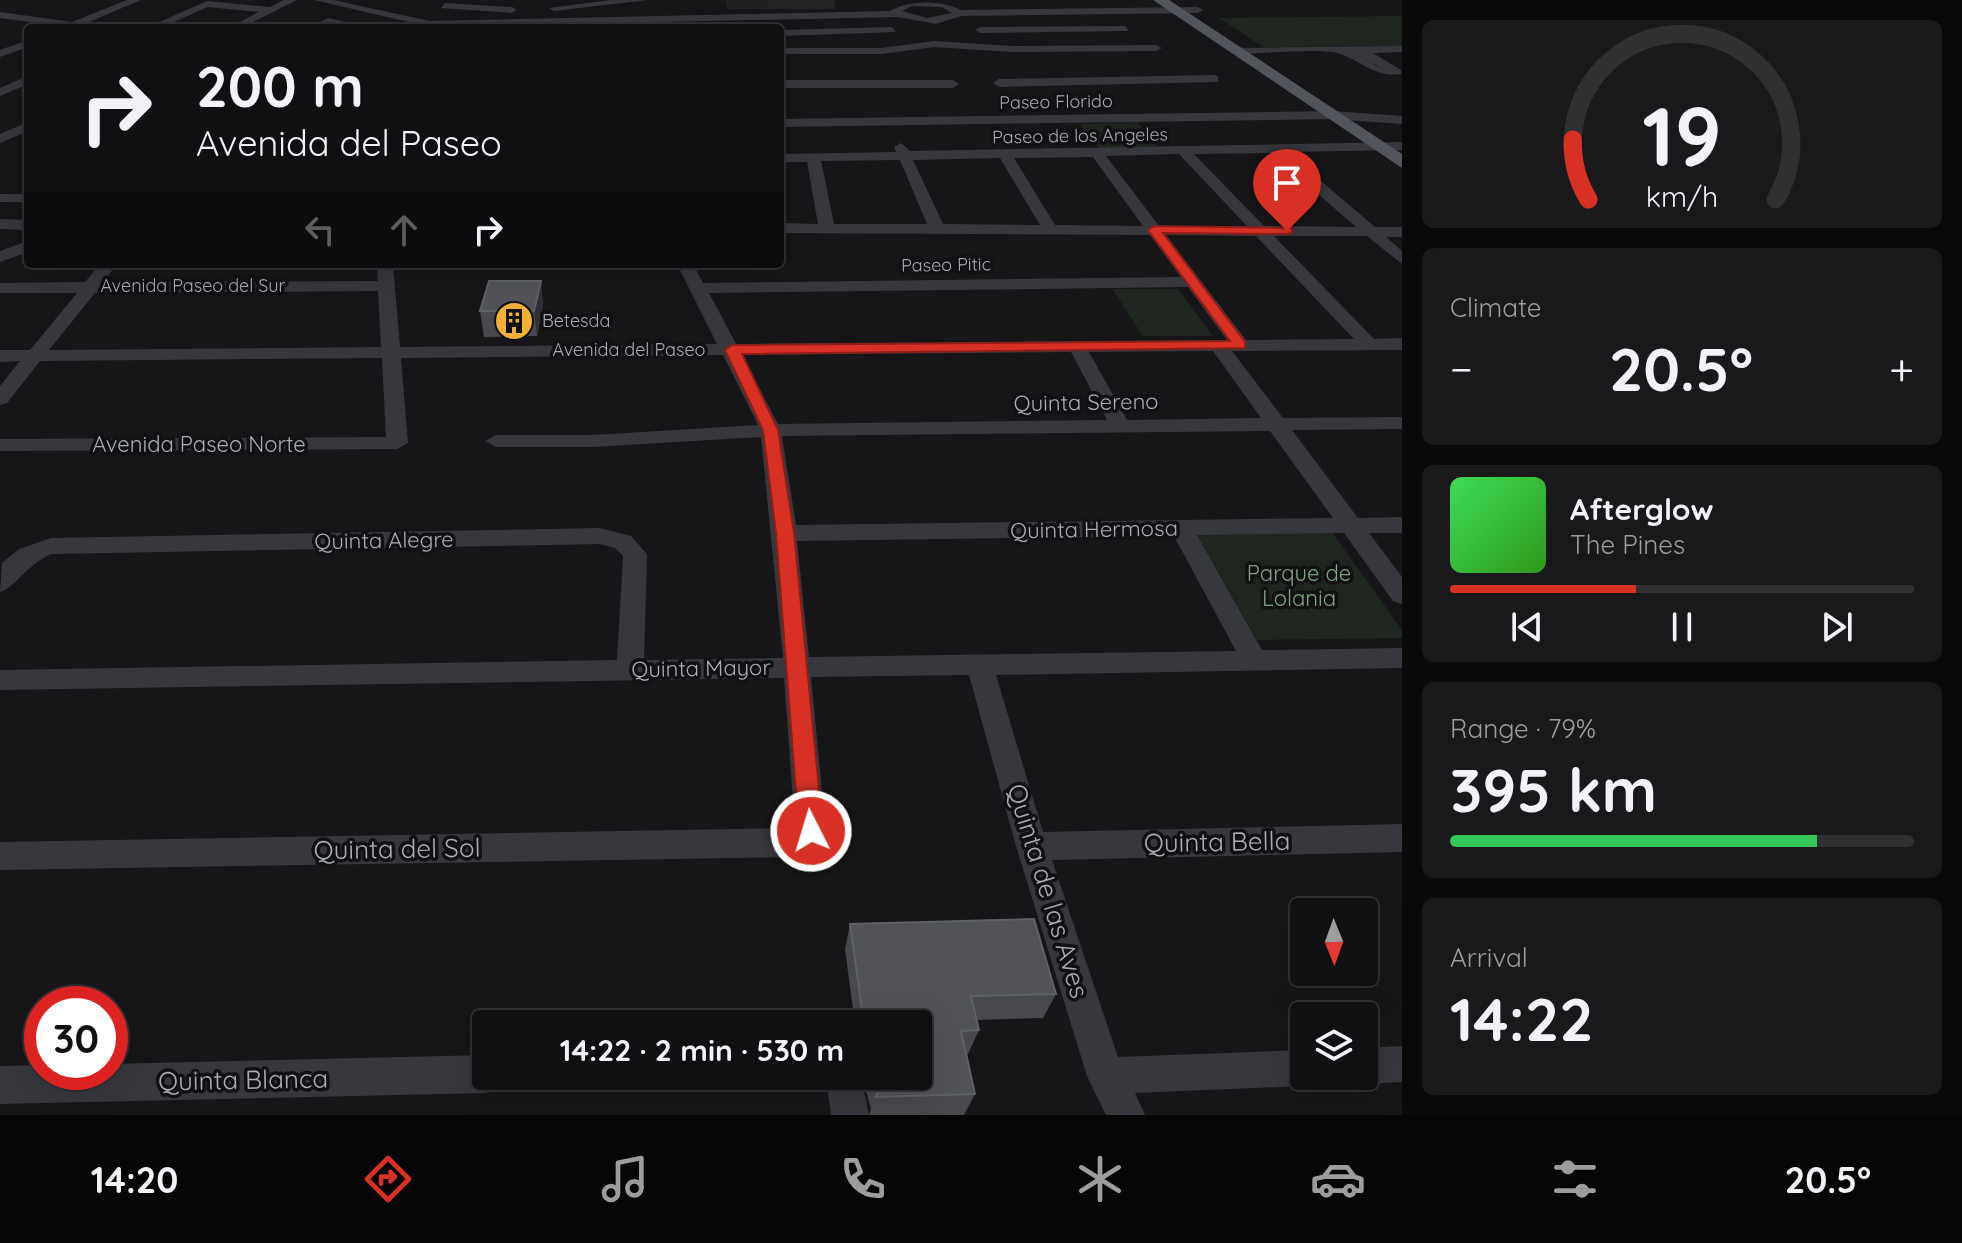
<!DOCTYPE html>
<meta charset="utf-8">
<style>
:root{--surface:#101012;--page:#19191b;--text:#f1f3f6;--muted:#9c9d9f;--line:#303032;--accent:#d93025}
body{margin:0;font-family:Quicksand,sans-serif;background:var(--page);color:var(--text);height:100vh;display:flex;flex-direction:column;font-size:30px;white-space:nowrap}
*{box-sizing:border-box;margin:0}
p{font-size:26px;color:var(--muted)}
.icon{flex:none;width:44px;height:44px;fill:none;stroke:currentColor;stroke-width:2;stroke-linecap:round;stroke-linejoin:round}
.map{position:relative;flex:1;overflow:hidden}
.side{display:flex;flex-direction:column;gap:20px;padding:20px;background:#09090a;width:560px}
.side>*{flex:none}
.hud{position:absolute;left:24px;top:24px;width:760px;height:244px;border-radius:8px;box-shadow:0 8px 32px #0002,0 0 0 2px var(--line);background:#101012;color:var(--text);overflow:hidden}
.needle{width:52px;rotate:179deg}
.fabs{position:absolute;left:1290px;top:898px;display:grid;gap:16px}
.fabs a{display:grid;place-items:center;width:88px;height:88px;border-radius:8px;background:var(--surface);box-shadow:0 8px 32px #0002,0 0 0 2px var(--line);font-size:40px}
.speed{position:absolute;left:24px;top:986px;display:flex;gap:16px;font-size:40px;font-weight:700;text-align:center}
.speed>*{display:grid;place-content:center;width:104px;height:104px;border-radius:50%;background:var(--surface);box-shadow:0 8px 32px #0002,0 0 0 2px var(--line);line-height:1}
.speed .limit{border:12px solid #d22;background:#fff;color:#111}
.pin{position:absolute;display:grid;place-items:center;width:68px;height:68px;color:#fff;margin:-82px -34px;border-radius:50% 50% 50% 0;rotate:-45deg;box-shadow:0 0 8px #0007}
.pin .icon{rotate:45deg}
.me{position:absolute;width:88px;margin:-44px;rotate:355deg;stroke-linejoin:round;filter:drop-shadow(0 0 6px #0008)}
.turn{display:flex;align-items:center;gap:28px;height:168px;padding:0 40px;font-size:36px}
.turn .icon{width:104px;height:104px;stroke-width:2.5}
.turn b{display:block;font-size:56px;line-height:68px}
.lanes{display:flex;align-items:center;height:76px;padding:0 40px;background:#0003;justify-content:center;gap:40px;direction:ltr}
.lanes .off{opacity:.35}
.big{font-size:60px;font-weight:800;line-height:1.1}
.side .tile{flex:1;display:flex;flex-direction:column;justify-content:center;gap:12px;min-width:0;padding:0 28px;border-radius:12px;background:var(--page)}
.side .dial{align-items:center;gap:0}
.dial svg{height:208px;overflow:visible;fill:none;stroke:var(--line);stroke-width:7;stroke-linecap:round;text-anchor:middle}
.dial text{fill:var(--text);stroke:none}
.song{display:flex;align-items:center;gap:24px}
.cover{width:96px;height:96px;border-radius:12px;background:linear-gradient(135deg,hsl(130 70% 55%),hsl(110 70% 35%))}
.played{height:8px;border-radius:4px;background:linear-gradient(90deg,var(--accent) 40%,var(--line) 40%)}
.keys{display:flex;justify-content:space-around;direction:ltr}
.heat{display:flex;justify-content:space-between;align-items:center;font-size:44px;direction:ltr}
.charge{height:12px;border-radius:6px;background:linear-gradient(90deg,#34c759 79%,var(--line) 0)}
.trip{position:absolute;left:472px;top:1010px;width:460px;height:80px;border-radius:8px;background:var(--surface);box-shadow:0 8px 32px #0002,0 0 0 2px var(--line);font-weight:800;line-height:80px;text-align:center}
.tab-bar{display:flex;height:128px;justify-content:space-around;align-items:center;background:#060607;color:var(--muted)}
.tab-bar .icon{width:56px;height:56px}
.tab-bar .active{color:var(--accent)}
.tab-bar b{font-size:36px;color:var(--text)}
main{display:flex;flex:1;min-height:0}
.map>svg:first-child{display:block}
.built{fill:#222225}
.green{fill:#1e261f}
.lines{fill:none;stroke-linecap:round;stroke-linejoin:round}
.minor{fill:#37383d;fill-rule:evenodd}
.major{fill:#53555c;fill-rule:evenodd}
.wall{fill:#47494d}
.shaded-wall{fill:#2f3033}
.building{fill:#525359;stroke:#5f6168;stroke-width:2}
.route{fill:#d93025;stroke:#8d1f18;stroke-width:2}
.labels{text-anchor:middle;stroke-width:7;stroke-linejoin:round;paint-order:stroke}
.far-street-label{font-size:18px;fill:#a8adb8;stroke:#111113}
.far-poi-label{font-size:18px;fill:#a8adb8;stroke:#111113;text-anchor:start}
.street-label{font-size:22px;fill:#a8adb8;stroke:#111113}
.park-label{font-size:22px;fill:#7fa381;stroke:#111113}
.near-street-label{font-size:26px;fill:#a8adb8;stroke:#111113}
</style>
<main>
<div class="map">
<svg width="1402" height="1115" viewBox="0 0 1402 1115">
<rect width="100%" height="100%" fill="#161618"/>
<path class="built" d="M726,0H835V9H727Z"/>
<path class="green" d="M1402,16V46L1263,47L1219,18Z
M1137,122L1159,149L1101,150L1080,124Z
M1112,289H1178L1213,336H1143Z
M1332,532L1402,630V638L1257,640L1196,533Z"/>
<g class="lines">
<path class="minor" d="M127,0H141L75,28L0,18V12L72,22Z
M284,0H297L241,28H228L259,12L208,7L160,28H146L207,1L270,7Z
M314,0H333L430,21L890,11C910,0 940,0 961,10L1198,7L1203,10L1198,13L961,16L936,24L898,17L430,27ZM912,6L942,7L952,13L927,18L902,11Z
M610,0H648L554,11L549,8Z
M445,3L512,7L517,10L512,13L441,8Z
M328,18L362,26L363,28L329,24L308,28Z
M1125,26L1129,31L980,33L975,30L980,27Z
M892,27L896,32L780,36V30Z
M28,40V47L0,57V50Z
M934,41L1013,46L1156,45L1162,48L1156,51L1013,52L934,47L882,54H780V48H882Z
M1402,46V52L1373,53L1401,70V74C1374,78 1361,60 1337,53C1317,48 1261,54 1237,54L1231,51L1237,48ZM1353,53L1380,67H1379Z
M1214,75L1218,76V82L999,87L993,83L999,79Z
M28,76V84L0,96V88Z
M780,80H953L959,84L953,88H780Z
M1333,111L1402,116V124L1333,119L780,127V119Z
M28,122V131L0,143V134Z
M1402,142V150L1287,152L1375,227H1402V237H1386L1402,251V264L1367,236H1274L1374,339L1402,338V350L1232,351L1283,418L1402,417V429L1292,430L1358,518L1402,517V533H1369L1402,577V604L1393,601L1344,533L1197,535L1262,650L1402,648V668L996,675L1043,832L1402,824V852L1052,860L1118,1057L1304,1050V1076H1319L1317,1081L1304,1086L1135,1093L1145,1115H1106L1087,1076L1016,846L969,675L811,677L826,831L816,849L794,857L0,870V842L795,828L784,678L0,690V670L617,660L623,556L615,548L600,544L52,554C28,563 16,587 0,592L2,563L19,549L51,538L600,528L631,536L647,554L644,660L783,658L761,437L592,447H496L485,441L496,435H592L758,425L723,355L401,358L408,443L397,449L0,451V439L386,437L382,358L40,361L7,403L0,405V386L20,361L0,362V350H30L77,293H0V283L85,282L100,264H117L103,282L378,281L377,264H393L400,347L717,344L677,264H693L703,283L1181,277L1150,235L780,233V223L818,224L807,162H780V154L896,152L894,147L901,143L910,151ZM1271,153L1356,227L1264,226L1194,154ZM1179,154L1247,226H1159L1106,156ZM1093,157L1143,226L1055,225L1014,158ZM1000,158L1040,225L943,224L913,160ZM900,160L927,224H834L821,161ZM1166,235L1256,236L1354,339L1246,340ZM1188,287L1227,340L736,344L709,293ZM378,291L381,347L49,350L95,293ZM1213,351L1261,418L1127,420L1089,352ZM1071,352L1107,420L778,424L742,355ZM1270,431L1333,518L796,525L782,436ZM1174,536L1236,651L809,657L797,541Z
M0,194H28V202H0Z
M0,219L28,220V230L0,229Z
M28,241V252L0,262V251Z
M1402,1046V1082L1364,1084L1351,1079L1350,1076H1364V1048Z
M486,1055V1076H504L499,1087L486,1093L0,1104V1066L42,1065V1072H110V1064Z
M819,1076H861L869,1115H831L828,1092Z"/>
<path class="major" d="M1153,0H1169L1402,154V168Z"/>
</g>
<path class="wall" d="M541,281L543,306L537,336L484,337L480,311Z
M850,924L1056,994L1043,1018L976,1020L979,1030L968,1054H966L975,1094L964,1115H869L871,1109L862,1076H918V1024H855L845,949Z"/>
<path class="shaded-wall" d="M541,281L543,306L537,336L534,311Z"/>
<path class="building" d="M489,281H541L534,311H480Z
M1034,919L1056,994L971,996L979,1030L961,1031L975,1094L875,1097L879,1092L875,1076H918V1024H864L850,924Z"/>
<path class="route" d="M1154,226L1292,228V233L1287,234L1163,233L1245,342V348L742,354L778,430L794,533L823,831L819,838L811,841L803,838L799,831L776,533L763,430L725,350L732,345L1230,341L1148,230Z"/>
<defs>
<symbol id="building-disc" viewBox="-11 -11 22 22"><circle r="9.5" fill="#f2b134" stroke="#111113"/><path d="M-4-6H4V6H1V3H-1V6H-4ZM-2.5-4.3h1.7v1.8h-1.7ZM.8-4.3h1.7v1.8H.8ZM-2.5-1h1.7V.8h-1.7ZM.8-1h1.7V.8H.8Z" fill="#111"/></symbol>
</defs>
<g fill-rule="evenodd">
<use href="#building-disc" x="492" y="299" width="44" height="44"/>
</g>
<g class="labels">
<g class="far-street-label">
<text transform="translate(1056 102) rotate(-1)" y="6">Paseo Florido</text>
<text transform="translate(1080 136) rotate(-1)" y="6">Paseo de los Angeles</text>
<text transform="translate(946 265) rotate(-1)" y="6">Paseo Pitic</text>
<text x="193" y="292">Avenida Paseo del Sur</text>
<text x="629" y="356">Avenida del Paseo</text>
</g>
<g class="far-poi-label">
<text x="542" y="327">Betesda</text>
</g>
<g class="street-label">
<text transform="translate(1086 402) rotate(-1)" y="8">Quinta Sereno</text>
<text x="199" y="452">Avenida Paseo Norte</text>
<text transform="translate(1094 529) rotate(-1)" y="8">Quinta Hermosa</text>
<text transform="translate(384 540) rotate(-1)" y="8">Quinta Alegre</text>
<text transform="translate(701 668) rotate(-1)" y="8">Quinta Mayor</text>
</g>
<g class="park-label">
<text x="1299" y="581">Parque de<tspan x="1299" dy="25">Lolania</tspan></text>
</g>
<g class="near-street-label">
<text transform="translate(1217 842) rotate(-1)" y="9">Quinta Bella</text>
<text transform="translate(397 849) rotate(-1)" y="9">Quinta del Sol</text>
<text transform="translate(1048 891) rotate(73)" y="9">Quinta de las Aves</text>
<text transform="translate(243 1080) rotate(-1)" y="9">Quinta Blanca</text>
</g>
</g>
</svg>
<div class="fabs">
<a><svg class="needle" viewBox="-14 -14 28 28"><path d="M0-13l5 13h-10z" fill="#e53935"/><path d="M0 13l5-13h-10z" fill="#9c9d9f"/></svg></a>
<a><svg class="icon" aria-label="layers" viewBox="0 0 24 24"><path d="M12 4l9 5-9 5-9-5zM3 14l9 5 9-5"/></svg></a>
</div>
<div class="speed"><div class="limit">30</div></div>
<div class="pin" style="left:1287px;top:231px;background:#d93025"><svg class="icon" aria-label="arrive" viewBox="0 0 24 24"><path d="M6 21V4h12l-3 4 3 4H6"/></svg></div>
<svg class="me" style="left:811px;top:831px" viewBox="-20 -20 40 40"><circle r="17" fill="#d93025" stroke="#fff" stroke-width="3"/><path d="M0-11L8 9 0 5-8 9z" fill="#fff"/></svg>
<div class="trip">14:22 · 2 min · 530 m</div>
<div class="hud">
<div class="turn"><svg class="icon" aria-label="right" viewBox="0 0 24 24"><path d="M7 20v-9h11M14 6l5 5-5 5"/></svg><div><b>200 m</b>Avenida del Paseo</div></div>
<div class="lanes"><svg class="icon off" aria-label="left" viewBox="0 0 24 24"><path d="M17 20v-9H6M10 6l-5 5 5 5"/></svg><svg class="icon off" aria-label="ahead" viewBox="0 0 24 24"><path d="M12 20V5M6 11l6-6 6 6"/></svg><svg class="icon" aria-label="right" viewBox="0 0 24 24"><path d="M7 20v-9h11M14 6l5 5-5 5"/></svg></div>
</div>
</div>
<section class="side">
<div class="tile dial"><svg viewBox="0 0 100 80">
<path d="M14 69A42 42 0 1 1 86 69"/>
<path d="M14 69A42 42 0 0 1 8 46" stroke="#d93025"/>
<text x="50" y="56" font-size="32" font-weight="700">19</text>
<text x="50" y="72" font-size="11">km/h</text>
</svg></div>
<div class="tile"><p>Climate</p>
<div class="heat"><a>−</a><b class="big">20.5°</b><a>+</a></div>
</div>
<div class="tile">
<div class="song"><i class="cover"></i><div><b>Afterglow</b><p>The Pines</p></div></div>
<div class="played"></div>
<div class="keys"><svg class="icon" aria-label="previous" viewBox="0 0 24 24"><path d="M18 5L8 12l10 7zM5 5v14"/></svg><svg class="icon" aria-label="pause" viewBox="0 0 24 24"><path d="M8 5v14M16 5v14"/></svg><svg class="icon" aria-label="next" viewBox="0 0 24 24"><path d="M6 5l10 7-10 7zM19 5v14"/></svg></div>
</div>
<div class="tile"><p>Range · 79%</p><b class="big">395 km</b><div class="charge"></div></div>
<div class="tile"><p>Arrival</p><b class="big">14:22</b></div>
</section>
</main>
<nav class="tab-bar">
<b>14:20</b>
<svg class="icon active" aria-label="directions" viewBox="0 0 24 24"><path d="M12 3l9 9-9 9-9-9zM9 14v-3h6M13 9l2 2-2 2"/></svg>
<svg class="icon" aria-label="music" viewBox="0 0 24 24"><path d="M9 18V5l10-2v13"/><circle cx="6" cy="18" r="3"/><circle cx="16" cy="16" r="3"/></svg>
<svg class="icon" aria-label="phone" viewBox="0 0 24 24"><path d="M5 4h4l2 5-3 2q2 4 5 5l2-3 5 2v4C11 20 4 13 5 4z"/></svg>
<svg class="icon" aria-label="climate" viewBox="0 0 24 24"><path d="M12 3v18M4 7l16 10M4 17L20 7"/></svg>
<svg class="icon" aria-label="car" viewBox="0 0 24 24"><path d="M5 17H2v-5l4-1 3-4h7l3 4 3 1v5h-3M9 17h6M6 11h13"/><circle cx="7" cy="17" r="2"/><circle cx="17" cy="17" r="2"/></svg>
<svg class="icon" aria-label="filters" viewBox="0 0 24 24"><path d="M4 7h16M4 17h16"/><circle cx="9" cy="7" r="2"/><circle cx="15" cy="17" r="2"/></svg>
<b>20.5°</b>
</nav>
